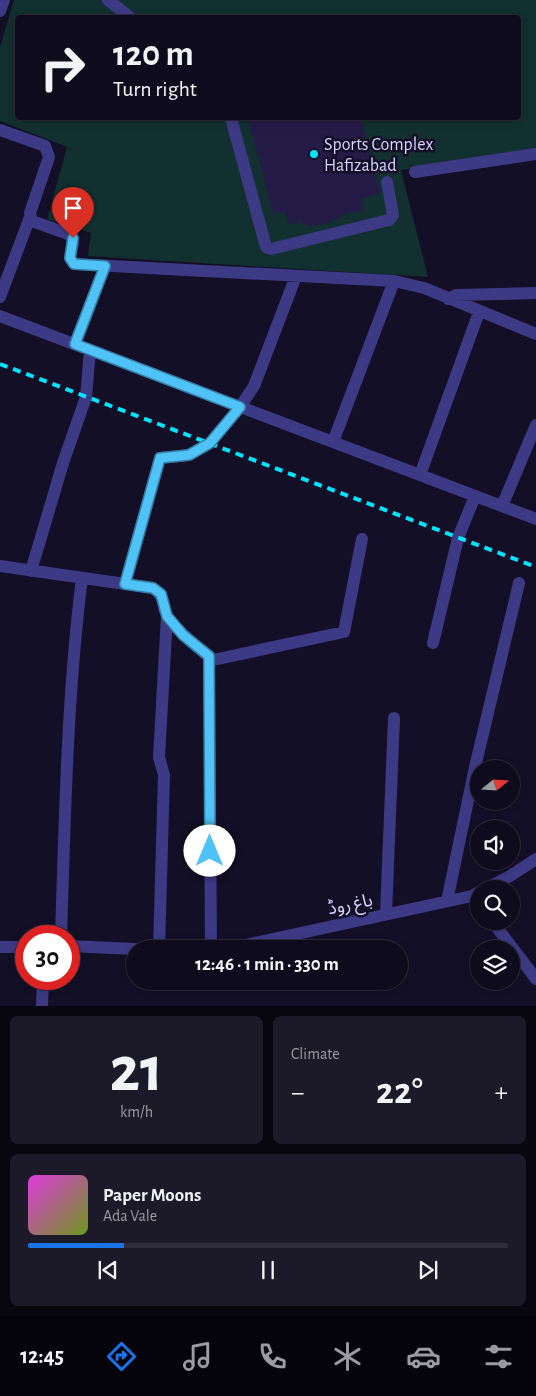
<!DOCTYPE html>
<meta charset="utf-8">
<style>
:root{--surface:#0e0b1c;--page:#1c1929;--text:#f1f3f6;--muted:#9b9ba3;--line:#2e2b3b;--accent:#1a73e8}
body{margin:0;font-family:"Alegreya Sans","Noto Sans Arabic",sans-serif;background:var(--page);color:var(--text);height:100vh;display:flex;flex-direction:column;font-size:19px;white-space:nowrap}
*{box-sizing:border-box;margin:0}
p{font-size:16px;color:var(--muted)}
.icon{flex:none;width:28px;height:28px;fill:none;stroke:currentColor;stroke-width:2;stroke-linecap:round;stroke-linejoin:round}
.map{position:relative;height:1006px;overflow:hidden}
.side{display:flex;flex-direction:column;gap:10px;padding:10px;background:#08060f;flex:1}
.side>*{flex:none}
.guide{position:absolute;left:15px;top:15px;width:506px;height:105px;border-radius:5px;box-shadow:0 2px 8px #0003,0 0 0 1px var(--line);background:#0e0b1c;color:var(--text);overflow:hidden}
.needle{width:32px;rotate:72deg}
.tools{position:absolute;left:470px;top:760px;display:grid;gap:10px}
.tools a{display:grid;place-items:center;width:50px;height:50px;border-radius:50%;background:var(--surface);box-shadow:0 2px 8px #0003,0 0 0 1px var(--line);font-size:25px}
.speed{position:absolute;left:15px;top:925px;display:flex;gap:10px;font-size:25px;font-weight:700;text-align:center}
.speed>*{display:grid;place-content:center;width:65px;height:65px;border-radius:50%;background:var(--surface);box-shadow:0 2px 8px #0003,0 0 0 1px var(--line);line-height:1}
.speed .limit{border:8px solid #d22;background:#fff;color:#111}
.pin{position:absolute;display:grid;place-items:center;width:42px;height:42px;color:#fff;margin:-51px -21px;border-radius:50% 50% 50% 0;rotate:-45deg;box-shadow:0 0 5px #0007}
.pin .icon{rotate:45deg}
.me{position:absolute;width:55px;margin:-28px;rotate:0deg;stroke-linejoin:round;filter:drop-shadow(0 0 4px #0008)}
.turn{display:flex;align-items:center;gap:18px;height:105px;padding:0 15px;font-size:22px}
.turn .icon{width:65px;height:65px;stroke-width:2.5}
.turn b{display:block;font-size:35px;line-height:42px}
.big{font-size:38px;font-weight:600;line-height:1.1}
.side .tile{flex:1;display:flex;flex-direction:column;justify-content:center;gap:8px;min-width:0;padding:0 18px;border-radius:8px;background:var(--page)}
.side .dial{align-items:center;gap:0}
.dial b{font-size:65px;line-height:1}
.song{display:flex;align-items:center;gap:15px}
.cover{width:60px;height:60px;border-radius:8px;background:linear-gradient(135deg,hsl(300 70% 55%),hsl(80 70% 35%))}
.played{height:5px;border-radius:2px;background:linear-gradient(90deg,var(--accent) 20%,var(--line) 20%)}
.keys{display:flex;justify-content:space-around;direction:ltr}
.heat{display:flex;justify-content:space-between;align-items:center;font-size:28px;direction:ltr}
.side .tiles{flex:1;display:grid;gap:10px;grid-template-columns:1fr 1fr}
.tile:last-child{grid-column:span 2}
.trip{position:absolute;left:126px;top:940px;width:282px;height:50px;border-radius:25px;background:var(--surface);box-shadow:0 2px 8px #0003,0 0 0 1px var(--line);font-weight:600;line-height:50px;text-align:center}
.tabs{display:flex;height:80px;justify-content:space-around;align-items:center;background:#06040b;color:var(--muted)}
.tabs .icon{width:35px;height:35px}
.tabs .on{color:var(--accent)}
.tabs b{font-size:22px;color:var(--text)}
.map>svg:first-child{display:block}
.green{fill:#12302f;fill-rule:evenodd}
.building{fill:#241b47}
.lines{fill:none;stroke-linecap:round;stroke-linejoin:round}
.minor{stroke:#3d3a85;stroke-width:12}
.rail{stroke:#00e5ff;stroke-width:4;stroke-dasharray:8 6;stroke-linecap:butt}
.route-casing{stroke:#337fa1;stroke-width:12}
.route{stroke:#4fc3f7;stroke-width:9}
.poi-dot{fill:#00e5ff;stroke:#130f26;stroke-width:2}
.labels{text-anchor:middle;stroke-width:5;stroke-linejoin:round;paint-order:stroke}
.poi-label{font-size:18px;fill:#d9d4ff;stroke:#130f26;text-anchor:start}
.street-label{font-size:18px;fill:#d9d4ff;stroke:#130f26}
</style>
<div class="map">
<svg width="536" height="1006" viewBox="0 0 536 1006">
<rect width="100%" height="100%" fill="#130f26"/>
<path class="green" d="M14,0H536V149L401,170L428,277L88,256L91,233L47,219L67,147L0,121V47ZM18,18H519V118H18Z"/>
<path class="building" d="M248,118H361L380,193L362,199L363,210L354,213L351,211L329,223L309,226L300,222L289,225L285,212L273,214Z"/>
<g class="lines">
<path class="minor" d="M108,0L131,18
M0,11L4,0
M231,118L266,247L271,249L389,220L393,215L387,182
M0,130L45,146L49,157L30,213L32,221L71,235L73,243L70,258L74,264L394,281L424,288L536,334
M415,172L536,154
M0,297L30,217
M448,299L456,295L536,293
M0,316L536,519
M75,344L105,266
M333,442L394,281
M420,475L479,312
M502,506L536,425
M0,566L153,588C168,599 160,607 169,619C182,635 197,647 213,660L344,632L362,539
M31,571L63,463L86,397L90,350
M125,584L160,458L189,455L210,443L240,407L254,386L296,276
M433,643L458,538L475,496
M209,656L211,949
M485,889L510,876L536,859
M447,901L475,767L519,583
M386,914L394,718
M492,921L536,979
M61,936C65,816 67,697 82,578
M69,946L135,949
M0,947H26
M159,949L164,775L159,757L167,616
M227,949L472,896L479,892
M42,1006L43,979"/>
<path class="rail" d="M0,364L536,567"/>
</g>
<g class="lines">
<defs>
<path id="route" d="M73,238L70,258L74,264L105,266L75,344L240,407L210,443L189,455L160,458L125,584L153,588L161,594L167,616L183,635L209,656L210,851"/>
</defs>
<use href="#route" class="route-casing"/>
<use href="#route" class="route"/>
</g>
<circle class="poi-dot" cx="314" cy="154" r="5"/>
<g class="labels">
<g class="poi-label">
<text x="324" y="150">Sports Complex<tspan x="324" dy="21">Hafizabad</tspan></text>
</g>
<g class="street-label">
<text transform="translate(350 904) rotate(-12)" y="6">باغ روڈ</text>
</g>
</g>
</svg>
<div class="tools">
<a><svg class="needle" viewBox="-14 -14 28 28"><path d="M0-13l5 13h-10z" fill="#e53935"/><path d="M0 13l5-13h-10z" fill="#9b9ba3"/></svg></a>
<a><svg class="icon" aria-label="sound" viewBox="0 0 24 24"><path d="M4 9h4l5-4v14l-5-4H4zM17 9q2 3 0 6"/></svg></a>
<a><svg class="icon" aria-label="search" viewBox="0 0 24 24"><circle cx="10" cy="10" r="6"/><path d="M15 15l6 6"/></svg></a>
<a><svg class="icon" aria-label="layers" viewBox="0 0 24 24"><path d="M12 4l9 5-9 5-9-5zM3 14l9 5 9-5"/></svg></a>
</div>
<div class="speed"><div class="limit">30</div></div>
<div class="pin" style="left:73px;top:238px;background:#d93025"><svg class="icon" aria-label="arrive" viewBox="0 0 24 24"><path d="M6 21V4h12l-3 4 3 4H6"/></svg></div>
<svg class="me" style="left:210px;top:851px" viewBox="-20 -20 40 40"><circle r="19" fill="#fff"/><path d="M0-13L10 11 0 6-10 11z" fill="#4fc3f7"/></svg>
<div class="trip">12:46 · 1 min · 330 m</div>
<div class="guide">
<div class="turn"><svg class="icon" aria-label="right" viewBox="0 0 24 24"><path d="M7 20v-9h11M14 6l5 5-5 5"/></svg><div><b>120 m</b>Turn right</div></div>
</div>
</div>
<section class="side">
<div class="tiles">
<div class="tile dial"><b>21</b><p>km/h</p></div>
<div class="tile"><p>Climate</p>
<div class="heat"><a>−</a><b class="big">22°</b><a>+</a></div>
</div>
<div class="tile">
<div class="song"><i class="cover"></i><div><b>Paper Moons</b><p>Ada Vale</p></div></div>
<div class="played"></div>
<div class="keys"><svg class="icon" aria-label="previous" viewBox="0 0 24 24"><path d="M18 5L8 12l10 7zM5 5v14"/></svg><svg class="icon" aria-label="pause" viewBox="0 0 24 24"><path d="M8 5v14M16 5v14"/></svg><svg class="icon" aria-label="next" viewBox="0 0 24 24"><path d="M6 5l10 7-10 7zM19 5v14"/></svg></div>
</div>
</div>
</section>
<nav class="tabs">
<b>12:45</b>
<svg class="icon on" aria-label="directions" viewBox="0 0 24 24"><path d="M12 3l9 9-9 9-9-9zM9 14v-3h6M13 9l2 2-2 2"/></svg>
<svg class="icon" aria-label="music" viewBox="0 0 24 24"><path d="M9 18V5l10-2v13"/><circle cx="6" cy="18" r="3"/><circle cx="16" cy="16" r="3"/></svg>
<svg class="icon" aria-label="phone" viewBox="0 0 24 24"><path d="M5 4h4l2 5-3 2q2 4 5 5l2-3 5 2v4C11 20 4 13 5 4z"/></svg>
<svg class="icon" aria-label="climate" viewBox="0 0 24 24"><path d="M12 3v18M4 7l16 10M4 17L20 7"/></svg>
<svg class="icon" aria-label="car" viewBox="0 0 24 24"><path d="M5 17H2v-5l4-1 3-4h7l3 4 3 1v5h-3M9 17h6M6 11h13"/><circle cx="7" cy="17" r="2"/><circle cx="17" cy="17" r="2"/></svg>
<svg class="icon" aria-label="filters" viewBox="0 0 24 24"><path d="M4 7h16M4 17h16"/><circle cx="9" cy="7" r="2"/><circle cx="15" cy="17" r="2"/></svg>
</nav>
